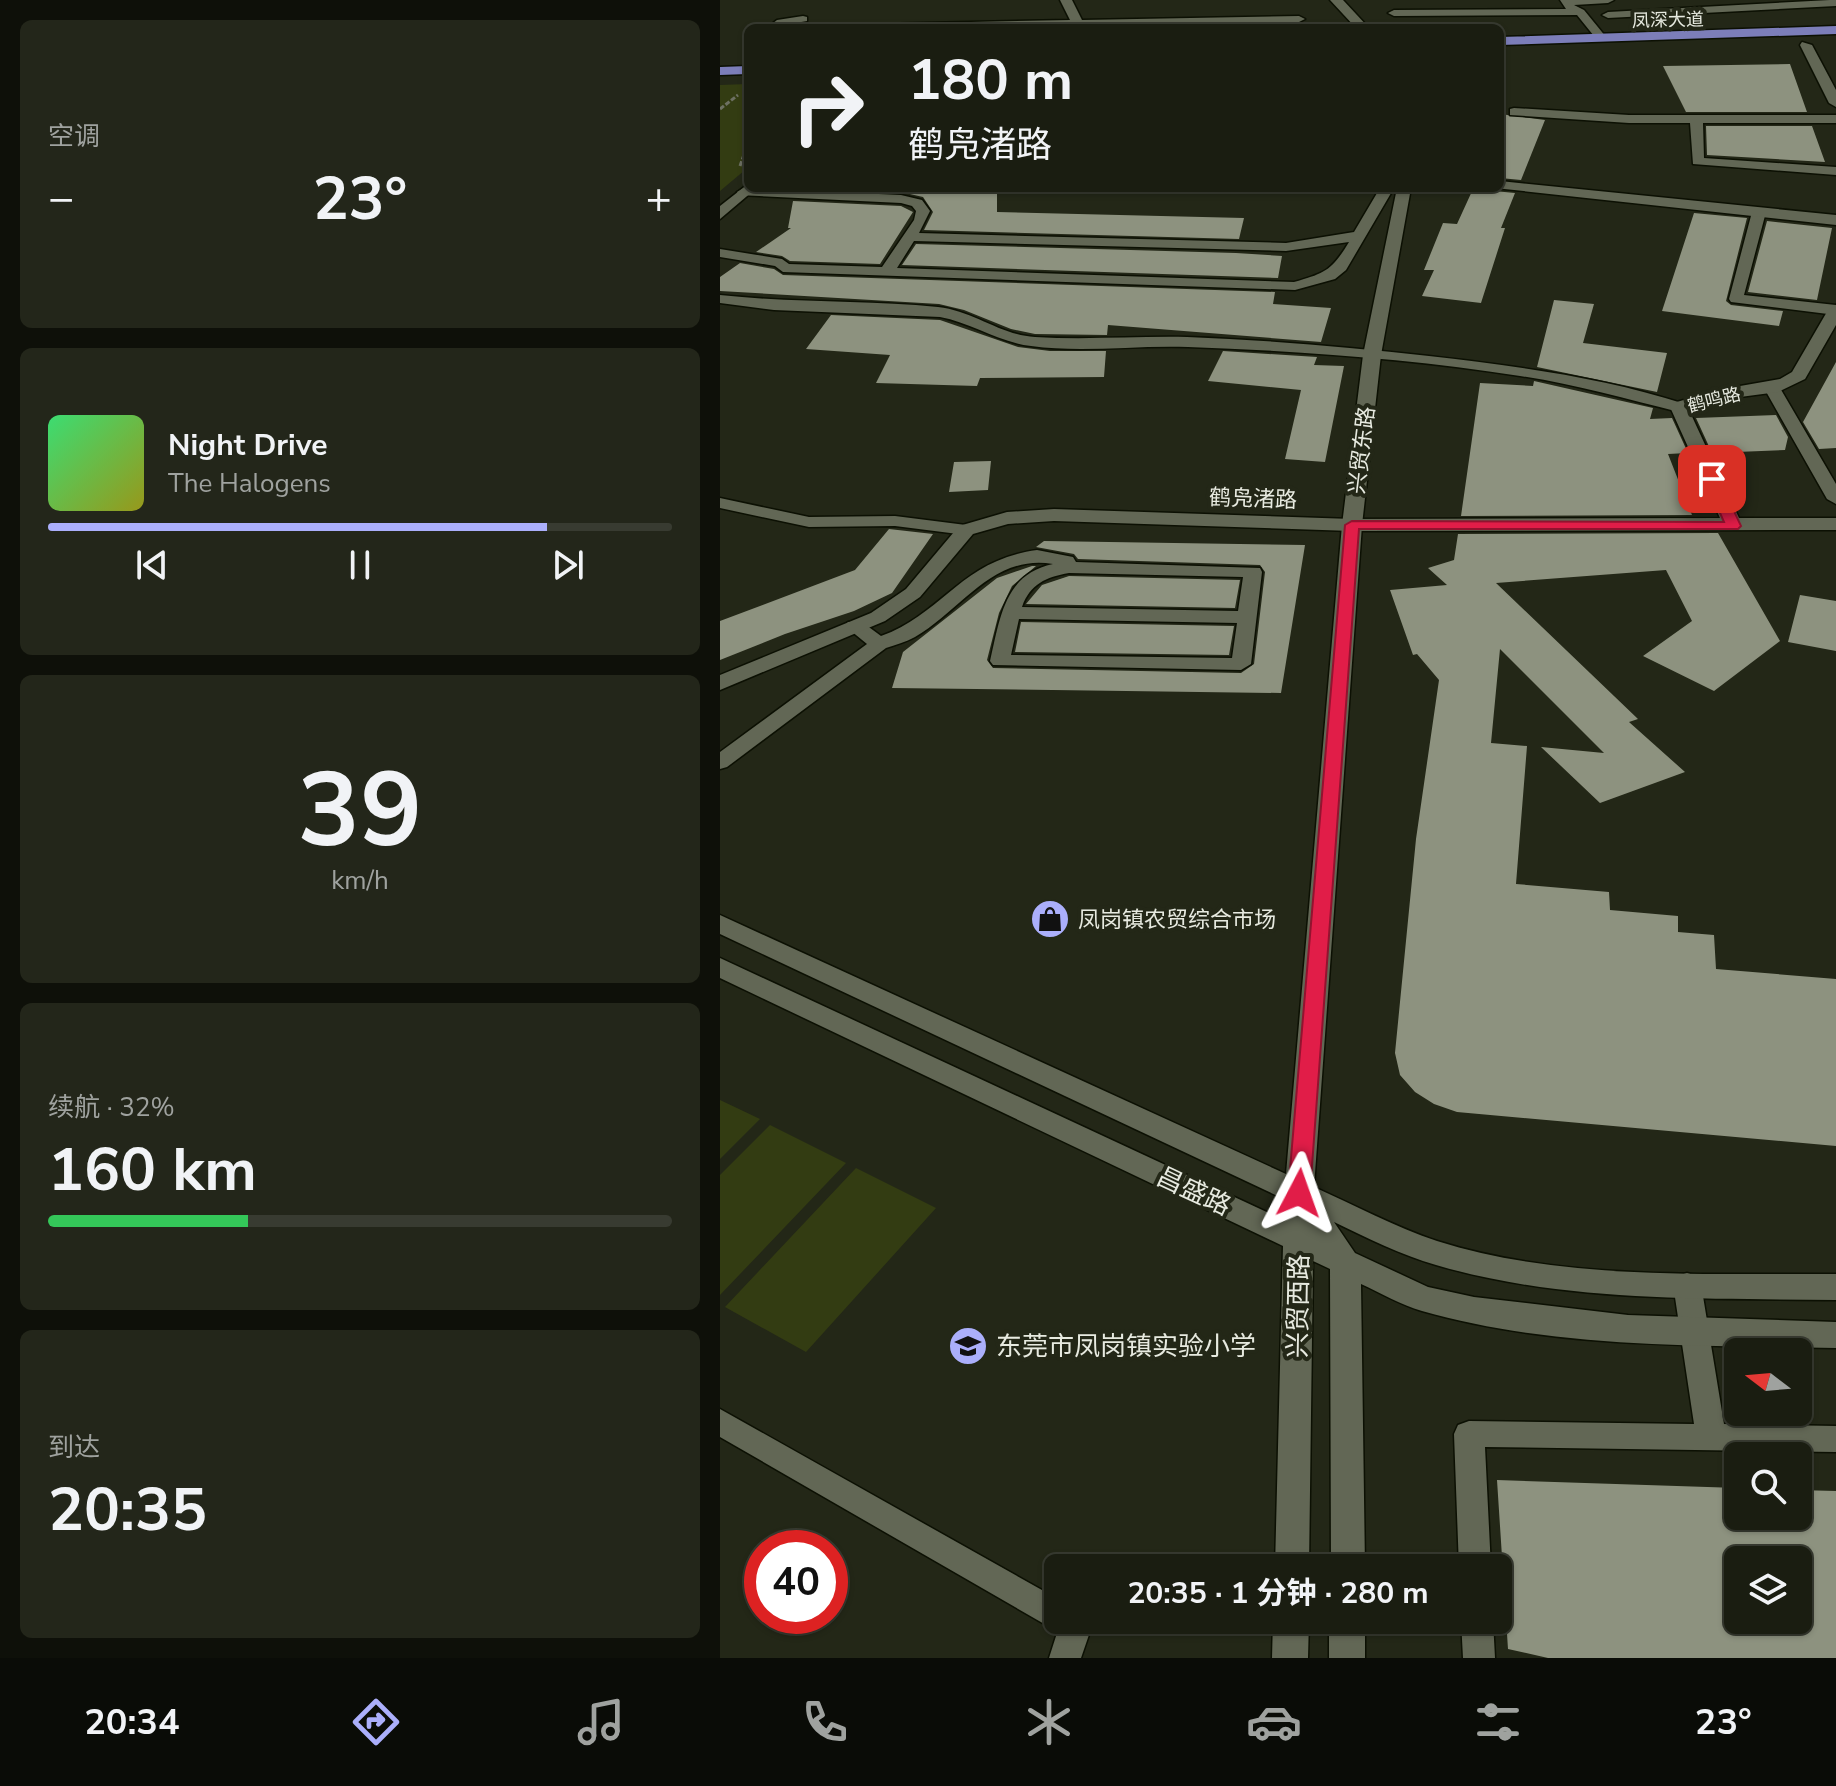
<!DOCTYPE html>
<html lang="zh">
<meta charset="utf-8">
<style>
:root{--surface:#1a1d11;--page:#23261a;--text:#f1f3f6;--muted:#9fa29f;--line:#383b31;--accent:#abaffb}
body{margin:0;font-family:"Nunito Sans","Noto Sans SC",sans-serif;background:var(--page);color:var(--text);height:100vh;display:flex;flex-direction:column;font-size:30px;white-space:nowrap}
*{box-sizing:border-box;margin:0}
p{font-size:26px;color:var(--muted)}
.icon{flex:none;width:44px;height:44px;fill:none;stroke:currentColor;stroke-width:2;stroke-linecap:round;stroke-linejoin:round}
.map{position:relative;flex:1;overflow:hidden}
.panel{display:flex;flex-direction:column;gap:20px;padding:20px;background:#0e1009;width:720px}
.panel>*{flex:none}
.top-card{position:absolute;left:24px;top:24px;width:760px;height:168px;border-radius:12px;box-shadow:0 2px 6px #0004,0 0 0 2px var(--line);background:#1a1d11;color:var(--text);overflow:hidden}
.needle{width:52px;rotate:286deg}
.tools{position:absolute;left:1004px;top:1338px;display:grid;gap:16px}
.tools a{display:grid;place-items:center;width:88px;height:88px;border-radius:12px;background:var(--surface);box-shadow:0 2px 6px #0004,0 0 0 2px var(--line);font-size:40px}
.speed{position:absolute;left:24px;top:1530px;display:flex;gap:16px;font-size:40px;font-weight:700;text-align:center}
.speed>*{display:grid;place-content:center;width:104px;height:104px;border-radius:50%;background:var(--surface);box-shadow:0 2px 6px #0004,0 0 0 2px var(--line);line-height:1}
.speed .limit{border:12px solid #d22;background:#fff;color:#111}
.pin{position:absolute;display:grid;place-items:center;width:68px;height:68px;color:#fff;margin:-34px;border-radius:16px;box-shadow:0 4px 12px #0006}
.me{position:absolute;width:88px;margin:-44px;rotate:4deg;stroke-linejoin:round;filter:drop-shadow(0 0 6px #0008)}
.turn{display:flex;align-items:center;gap:28px;height:168px;padding:0 32px;font-size:36px}
.turn .icon{width:104px;height:104px;stroke-width:2.5}
.turn b{display:block;font-size:56px;line-height:68px}
.big{font-size:60px;font-weight:700;line-height:1.1}
.panel .tile{flex:1;display:flex;flex-direction:column;justify-content:center;gap:12px;min-width:0;padding:0 28px;border-radius:12px;background:var(--page)}
.panel .dial{align-items:center;gap:0}
.dial b{font-size:104px;line-height:1}
.song{display:flex;align-items:center;gap:24px}
.cover{width:96px;height:96px;border-radius:12px;background:linear-gradient(135deg,hsl(140 70% 55%),hsl(60 70% 35%))}
.played{height:8px;border-radius:4px;background:linear-gradient(90deg,var(--accent) 80%,var(--line) 80%)}
.keys{display:flex;justify-content:space-around;direction:ltr}
.heat{display:flex;justify-content:space-between;align-items:center;font-size:44px;direction:ltr}
.charge{height:12px;border-radius:6px;background:linear-gradient(90deg,#34c759 32%,var(--line) 0)}
.trip{position:absolute;left:324px;top:1554px;width:468px;height:80px;border-radius:12px;background:var(--surface);box-shadow:0 2px 6px #0004,0 0 0 2px var(--line);font-weight:700;line-height:80px;text-align:center}
.menu{display:flex;height:128px;justify-content:space-around;align-items:center;background:#0a0c07;color:var(--muted)}
.menu .icon{width:56px;height:56px}
.menu .active{color:var(--accent)}
.menu b{font-size:36px;color:var(--text)}
main{display:flex;flex:1;min-height:0}
.map>svg:first-child{display:block}
.green{fill:#333c12}
.building{fill:#8d927f;fill-rule:evenodd}
.lines{fill:none;stroke-linecap:round;stroke-linejoin:round}
.service-casing{stroke:#0c1003;stroke-width:3}
.minor-casing{stroke:#0c1003;stroke-width:3}
.tertiary-casing{stroke:#0c1003;stroke-width:3}
.primary-casing{stroke:#0c1003;stroke-width:3}
.path{stroke:#6d7062;stroke-width:3;stroke-dasharray:5 2;stroke-linecap:butt}
.service{fill:#626755;fill-rule:evenodd}
.minor{fill:#626755;fill-rule:evenodd}
.tertiary{fill:#626755;fill-rule:evenodd}
.primary{fill:#7c7eb9;fill-rule:evenodd}
.route{fill:#e11d48;stroke:#92132f;stroke-width:2}
.labels{text-anchor:middle;stroke-width:8;stroke-linejoin:round;paint-order:stroke}
.far-street-label{font-size:18px;fill:#e7eae0;stroke:#232717}
.street-label{font-size:22px;fill:#e7eae0;stroke:#232717}
.poi-label{font-size:22px;fill:#e7eae0;stroke:#232717;text-anchor:start}
.near-street-label{font-size:26px;fill:#e7eae0;stroke:#232717}
.near-poi-label{font-size:26px;fill:#e7eae0;stroke:#232717;text-anchor:start}
</style>
<main>
<section class="panel">
<div class="tile"><p>空调</p>
<div class="heat"><a>−</a><b class="big">23°</b><a>+</a></div>
</div>
<div class="tile">
<div class="song"><i class="cover"></i><div><b>Night Drive</b><p>The Halogens</p></div></div>
<div class="played"></div>
<div class="keys"><svg class="icon" aria-label="previous" viewBox="0 0 24 24"><path d="M18 5L8 12l10 7zM5 5v14"/></svg><svg class="icon" aria-label="pause" viewBox="0 0 24 24"><path d="M8 5v14M16 5v14"/></svg><svg class="icon" aria-label="next" viewBox="0 0 24 24"><path d="M6 5l10 7-10 7zM19 5v14"/></svg></div>
</div>
<div class="tile dial"><b>39</b><p>km/h</p></div>
<div class="tile"><p>续航 · 32%</p><b class="big">160 km</b><div class="charge"></div></div>
<div class="tile"><p>到达</p><b class="big">20:35</b></div>
</section>
<div class="map">
<svg width="1116" height="1658" viewBox="0 0 1116 1658">
<rect width="100%" height="100%" fill="#232717"/>
<path class="green" d="M28,84V160L25,170L0,191V85Z
M0,1100L40,1119L0,1159Z
M50,1125L126,1163L0,1295V1175Z
M136,1168L216,1208L86,1352L5,1307Z"/>
<path class="building" d="M1070,64L1087,112H966L943,66Z
M780,114L825,120L801,180L780,178Z
M986,126H1092L1105,162L987,155Z
M91,188H277V212L524,218L519,239L204,230L213,212L203,197L181,192Z
M753,189L795,193L781,228H785L761,303L702,296L714,270H704L723,223L737,224Z
M73,201L181,206L193,212L160,264L70,261L62,256L36,252L71,228H68Z
M974,213L1027,218L1006,301L1011,305L1063,311L1059,326L942,311Z
M1047,221L1112,228L1097,300L1028,292Z
M196,244L516,253L562,256L558,278L182,265Z
M20,263L54,269L63,275L555,292L553,304L611,308L601,342L388,325L387,335L315,334L291,329L244,310L219,304L0,291V277Z
M834,300L874,304L863,343L947,353L937,392L817,367Z
M111,315L220,320L298,347L330,351H386L384,377L260,378L257,386L156,383L170,355L86,349Z
M503,351L597,357L594,365L624,366L605,462L565,459L581,390L488,381Z
M1116,362V448L1099,449L1083,422Z
M814,381L933,408L930,419L952,418L968,453L948,454L972,515L741,516L760,383L813,386Z
M1056,415L1068,437L1065,450L992,453L976,418Z
M271,461L268,490L229,492L234,462Z
M169,529L213,534L172,593L134,611L65,634L0,660V621L135,570Z
M998,533L1060,641L994,691L923,656L972,621L946,570L776,583L918,719L909,722L965,772L880,803L821,747L884,753L780,649L771,743L807,746L796,884L889,892L890,910L958,916V932L994,935L996,969L1116,979V1146L737,1112L714,1104L695,1092L680,1075L675,1053L696,839L719,680L697,654L693,655L670,590L727,585L708,568L734,560L738,534Z
M324,541L585,545L561,693L172,688L183,652L277,578L312,566H316L292,586L279,613L267,660L273,668L521,673L534,664L545,572L540,565L358,559L354,554L316,547Z
M349,576L520,580L515,608L306,604L322,585Z
M1080,595L1116,601V651L1068,642Z
M301,622L514,626L509,655L295,652Z
M777,1480L1018,1488V1516H1078V1490L1116,1491V1658H828L788,1649ZM1018,1560H1078V1620H1018Z"/>
<g class="lines">
<defs>
<path id="service" d="M340,0H352L362,20L579,16L585,19L579,22L366,28H102L108,25L350,20Z
M840,0H894L888,3L854,5L864,10L886,37V41H878L857,15L674,16L668,13L674,10L846,9Z
M1110,0H1116V6L888,18L882,15L888,12Z
M83,16L87,17V21L47,28L57,20Z
M794,108L909,115H1116V123H983L984,158L1116,167V175L973,164L970,123H909L790,115V109Z
M24,188L181,195L202,200L210,211L199,233L566,243L634,232L660,188H674L626,270L615,279L575,290L63,272L55,266L0,257V249L62,259L69,264L162,267L194,220L196,211L192,206L181,203L19,195L17,192ZM194,241L566,251L629,242C612,270 606,273 574,282L177,268Z
M1039,208L1046,212L1024,295L1116,305V315L1011,302L1009,299L1032,212Z
M0,295C73,303 145,300 218,307C254,311 280,335 315,337C366,340 417,336 467,337C548,340 629,347 709,356C795,366 882,377 965,404L967,407L959,412C906,399 854,384 800,376C691,359 579,351 468,347C417,345 362,353 311,346C278,342 252,323 220,317L54,310L0,303Z
M1052,383L1060,388L1116,484V504L1107,499L1044,388Z
M0,498L89,517L175,516L246,525L255,530L246,535L175,526L89,527L0,508Z
M317,550L353,557L356,562L540,568L542,572L531,664L521,670L273,665L270,661C280,619 284,574 333,564C272,554 242,610 195,637C186,642 175,645 166,648L7,767L0,769V752L147,644L125,626L128,622H142L161,636C224,613 241,560 317,550ZM349,573L523,577L518,611L302,607C310,584 326,577 349,573ZM299,619L517,623L512,658L291,655Z
M967,1273L977,1276L981,1284L1004,1424L1116,1426V1452L765,1447L771,1568H739L734,1434L738,1425L749,1421L974,1424L953,1284L957,1276Z
M0,1409L338,1599V1620H370L372,1626L361,1658H329L337,1633L333,1629L0,1437Z
M741,1620H773L775,1658H743Z"/>
<path id="minor" d="M610,0H623L649,28H636Z
M1082,42L1092,45L1116,90V107L1109,103L1080,45Z
M780,181L1116,215V225L775,188H780Z
M28,184V188H35L33,191L0,219V206Z
M1116,305V325L1085,379L1058,392L1005,399L969,410L1019,518H1116V530L632,531L334,521L288,524L253,534L200,597L165,621L0,690V675L151,613L186,589L239,526L287,512L334,509L632,519L1000,518L950,407L953,403L1003,389L1060,379L1072,372L1108,310Z"/>
<path id="tertiary" d="M677,188H691L661,355L642,525L594,1187C634,1205 675,1227 717,1241C844,1281 984,1273 1116,1274V1300C982,1298 846,1303 716,1265C681,1255 647,1238 614,1222L635,1253L708,1287L754,1297L908,1315L1116,1322V1348C980,1345 835,1349 702,1311C681,1305 661,1293 641,1284L645,1568H611L610,1269L593,1261L589,1568H555L563,1246L0,978V958L564,1220V1199L0,934V915L566,1174L622,525L643,355Z
M553,1620H589L588,1658H552Z
M609,1620H645V1658H609Z"/>
<path id="primary" d="M1116,26V34L780,45V37Z
M28,66V74L0,75V67Z"/>
</defs>
<use href="#service" class="service-casing"/>
<use href="#minor" class="minor-casing"/>
<use href="#tertiary" class="tertiary-casing"/>
<use href="#primary" class="primary-casing"/>
<path class="path" d="M0,109L18,95
M20,166L28,143"/>
<use href="#service" class="service"/>
<use href="#minor" class="minor"/>
<use href="#tertiary" class="tertiary"/>
<use href="#primary" class="primary"/>
</g>
<path class="route" d="M992,474L999,479L1021,526L1018,529H639L590,1193L587,1199L579,1202L572,1199L568,1193L625,525L632,521L1004,522L985,479Z"/>
<defs>
<symbol id="shop-disc" viewBox="-11 -11 22 22"><circle r="9.5" fill="#abaffb" stroke="#232717"/><path d="M-5-2.5h2.3a2.7 3.5 0 0 1 5.4 0H5L5.5 6h-11ZM-1.5-2.5h3a1.5 2.3 0 0 0-3 0Z" fill="#111"/></symbol>
<symbol id="school-disc" viewBox="-11 -11 22 22"><circle r="9.5" fill="#abaffb" stroke="#232717"/><path d="M0-5L7-2L0 1L-7-2ZM-4 1L0 2.5L4 1V4Q0 6-4 4Z" fill="#111"/></symbol>
</defs>
<g fill-rule="evenodd">
<use href="#shop-disc" x="308" y="897" width="44" height="44"/>
<use href="#school-disc" x="226" y="1324" width="44" height="44"/>
</g>
<g class="labels">
<g class="far-street-label">
<text transform="translate(948 20) rotate(-1)" y="6">凤深大道</text>
<text transform="translate(994 400) rotate(-14)" y="6">鹤鸣路</text>
</g>
<g class="street-label">
<text transform="translate(641 450) rotate(-83)" y="8">兴贸东路</text>
<text transform="translate(533 498) rotate(2)" y="8">鹤凫渚路</text>
</g>
<g class="poi-label">
<text x="358" y="927">凤岗镇农贸综合市场</text>
</g>
<g class="near-street-label">
<text transform="translate(474 1191) rotate(25)" y="9">昌盛路</text>
<text transform="translate(578 1306) rotate(-89)" y="9">兴贸西路</text>
</g>
<g class="near-poi-label">
<text x="276" y="1355">东莞市凤岗镇实验小学</text>
</g>
</g>
</svg>
<div class="tools">
<a><svg class="needle" viewBox="-14 -14 28 28"><path d="M0-13l5 13h-10z" fill="#e53935"/><path d="M0 13l5-13h-10z" fill="#9fa29f"/></svg></a>
<a><svg class="icon" aria-label="search" viewBox="0 0 24 24"><circle cx="10" cy="10" r="6"/><path d="M15 15l6 6"/></svg></a>
<a><svg class="icon" aria-label="layers" viewBox="0 0 24 24"><path d="M12 4l9 5-9 5-9-5zM3 14l9 5 9-5"/></svg></a>
</div>
<div class="speed"><div class="limit">40</div></div>
<div class="pin" style="left:992px;top:479px;background:#d93025"><svg class="icon" aria-label="arrive" viewBox="0 0 24 24"><path d="M6 21V4h12l-3 4 3 4H6"/></svg></div>
<svg class="me" style="left:579px;top:1193px" viewBox="-20 -20 40 40"><path d="M0-17L14 15 0 8-14 15z" fill="#e11d48" stroke="#fff" stroke-width="4"/></svg>
<div class="trip">20:35 · 1 分钟 · 280 m</div>
<div class="top-card">
<div class="turn"><svg class="icon" aria-label="right" viewBox="0 0 24 24"><path d="M7 20v-9h11M14 6l5 5-5 5"/></svg><div><b>180 m</b>鹤凫渚路</div></div>
</div>
</div>
</main>
<nav class="menu">
<b>20:34</b>
<svg class="icon active" aria-label="directions" viewBox="0 0 24 24"><path d="M12 3l9 9-9 9-9-9zM9 14v-3h6M13 9l2 2-2 2"/></svg>
<svg class="icon" aria-label="music" viewBox="0 0 24 24"><path d="M9 18V5l10-2v13"/><circle cx="6" cy="18" r="3"/><circle cx="16" cy="16" r="3"/></svg>
<svg class="icon" aria-label="phone" viewBox="0 0 24 24"><path d="M5 4h4l2 5-3 2q2 4 5 5l2-3 5 2v4C11 20 4 13 5 4z"/></svg>
<svg class="icon" aria-label="climate" viewBox="0 0 24 24"><path d="M12 3v18M4 7l16 10M4 17L20 7"/></svg>
<svg class="icon" aria-label="car" viewBox="0 0 24 24"><path d="M5 17H2v-5l4-1 3-4h7l3 4 3 1v5h-3M9 17h6M6 11h13"/><circle cx="7" cy="17" r="2"/><circle cx="17" cy="17" r="2"/></svg>
<svg class="icon" aria-label="filters" viewBox="0 0 24 24"><path d="M4 7h16M4 17h16"/><circle cx="9" cy="7" r="2"/><circle cx="15" cy="17" r="2"/></svg>
<b>23°</b>
</nav>
